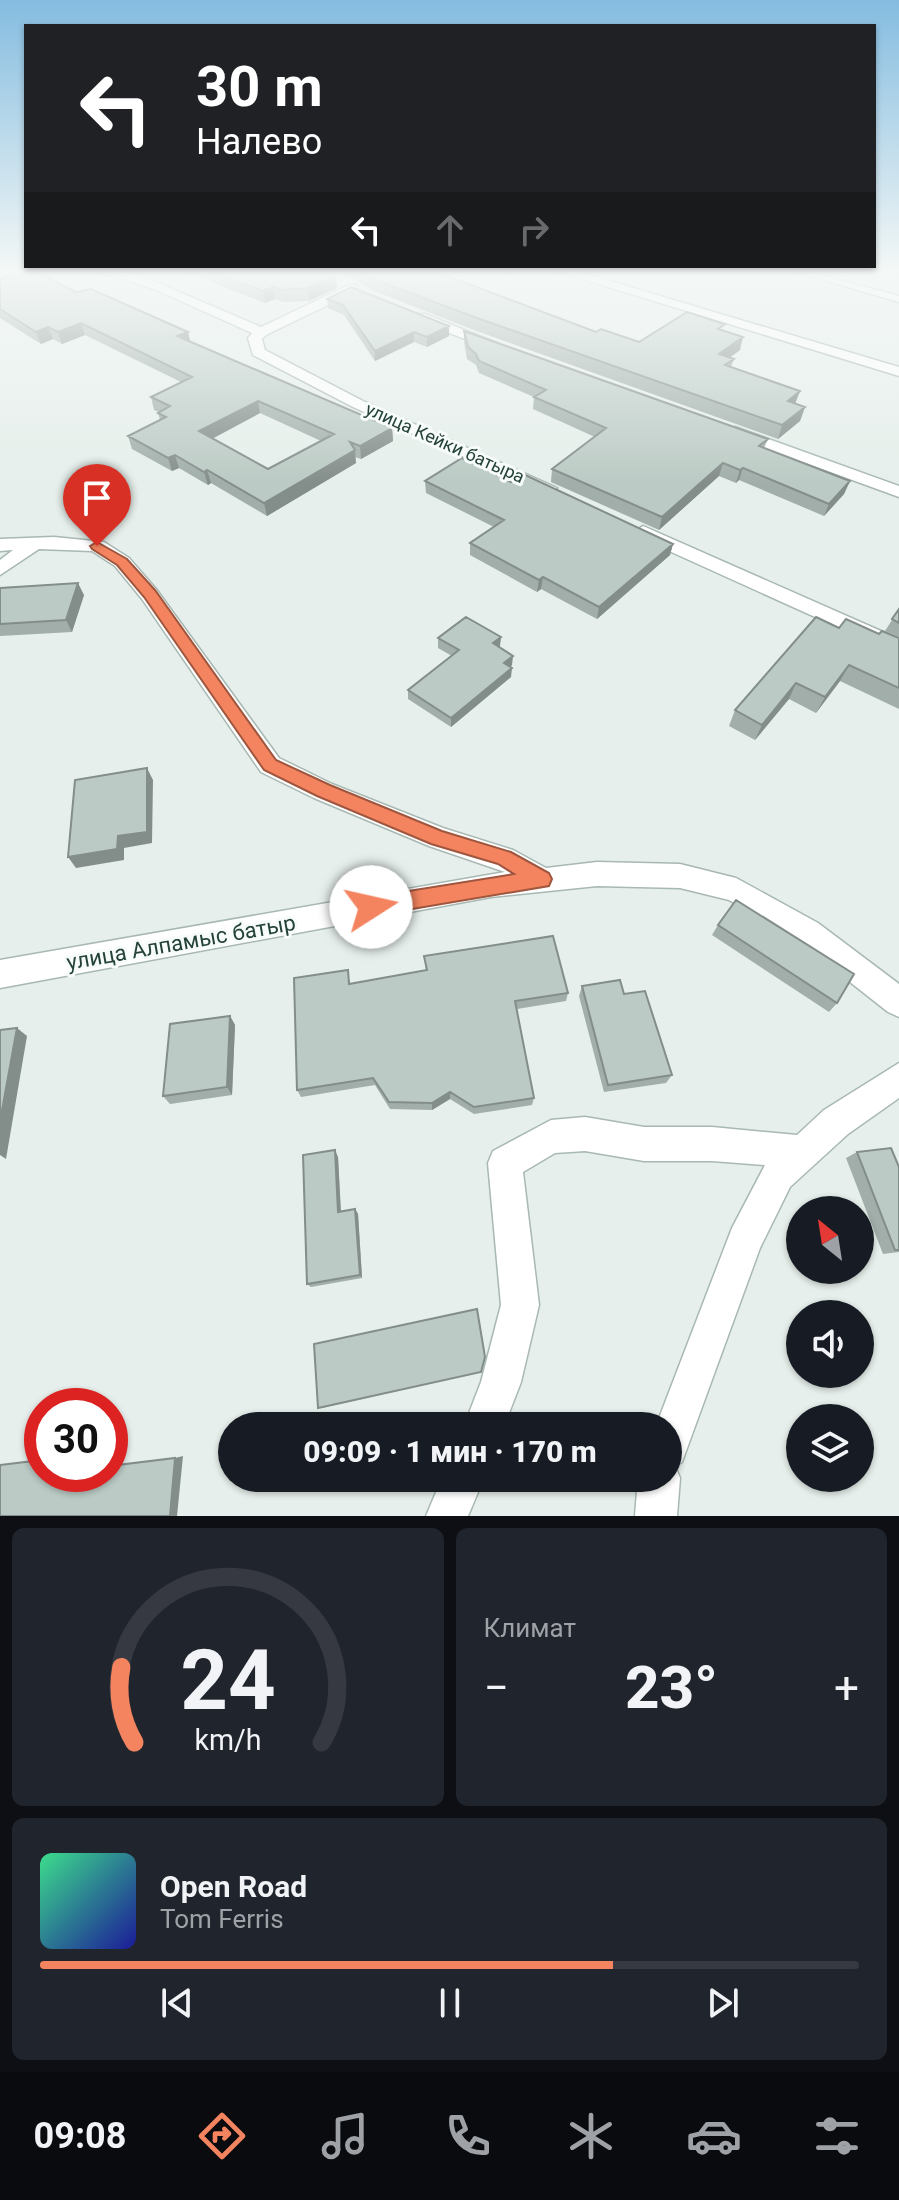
<!DOCTYPE html>
<html lang="ru">
<meta charset="utf-8">
<style>
:root{--surface:#171b24;--page:#20242c;--text:#f1f3f6;--muted:#9ea1a6;--line:#363941;--accent:#f4845f}
body{margin:0;font-family:Roboto,sans-serif;background:var(--page);color:var(--text);height:100vh;display:flex;flex-direction:column;font-size:30px;white-space:nowrap}
*{box-sizing:border-box;margin:0}
p{font-size:26px;color:var(--muted)}
.icon{flex:none;width:44px;height:44px;fill:none;stroke:currentColor;stroke-width:2;stroke-linecap:round;stroke-linejoin:round}
.map{position:relative;height:1516px;overflow:hidden}
.sheet{display:flex;flex-direction:column;gap:12px;padding:12px;background:#0d0f14;flex:1}
.sheet>*{flex:none}
.guide{position:absolute;left:24px;top:24px;width:852px;height:244px;border-radius:0px;box-shadow:0 2px 6px #0004;background:#202124;color:#fff;overflow:hidden}
.needle{width:52px;rotate:330deg}
.tools{position:absolute;left:786px;top:1196px;display:grid;gap:16px}
.tools a{display:grid;place-items:center;width:88px;height:88px;border-radius:50%;background:var(--surface);box-shadow:0 2px 6px #0004;font-size:40px}
.speed{position:absolute;left:24px;top:1388px;display:flex;gap:16px;font-size:40px;font-weight:700;text-align:center}
.speed>*{display:grid;place-content:center;width:104px;height:104px;border-radius:50%;background:var(--surface);box-shadow:0 2px 6px #0004;line-height:1}
.speed .limit{border:12px solid #d22;background:#fff;color:#111}
.pin{position:absolute;display:grid;place-items:center;width:68px;height:68px;color:#fff;margin:-82px -34px;border-radius:50% 50% 50% 0;rotate:-45deg;box-shadow:0 0 8px #0007}
.pin .icon{rotate:45deg}
.me{position:absolute;width:88px;margin:-44px;rotate:80deg;stroke-linejoin:round;filter:drop-shadow(0 0 6px #0008)}
.turn{display:flex;align-items:center;gap:28px;height:168px;padding:0 40px;font-size:36px}
.turn .icon{width:104px;height:104px;stroke-width:2.5}
.turn b{display:block;font-size:56px;line-height:68px}
.lanes{display:flex;align-items:center;height:76px;padding:0 40px;background:#0003;justify-content:center;gap:40px;direction:ltr}
.lanes .off{opacity:.35}
.big{font-size:60px;font-weight:800;line-height:1.1}
.sheet .widget{flex:1;display:flex;flex-direction:column;justify-content:center;gap:12px;min-width:0;padding:0 28px;border-radius:12px;background:var(--page)}
.sheet .dial{align-items:center;gap:0}
.dial svg{height:208px;overflow:visible;fill:none;stroke:var(--line);stroke-width:7;stroke-linecap:round;text-anchor:middle}
.dial text{fill:var(--text);stroke:none}
.song{display:flex;align-items:center;gap:24px}
.cover{width:96px;height:96px;border-radius:12px;background:linear-gradient(135deg,hsl(150 70% 55%),hsl(240 70% 35%))}
.played{height:8px;border-radius:4px;background:linear-gradient(90deg,var(--accent) 70%,var(--line) 70%)}
.keys{display:flex;justify-content:space-around;direction:ltr}
.heat{display:flex;justify-content:space-between;align-items:center;font-size:44px;direction:ltr}
.sheet .tiles{flex:1;display:grid;gap:12px;grid-template-columns:1fr 1fr}
.widget:last-child{grid-column:span 2}
.trip{position:absolute;left:218px;top:1412px;width:464px;height:80px;border-radius:40px;background:var(--surface);box-shadow:0 2px 6px #0004;font-weight:800;line-height:80px;text-align:center}
.tabs{display:flex;height:128px;justify-content:space-around;align-items:center;background:#090b0e;color:var(--muted)}
.tabs .icon{width:56px;height:56px}
.tabs .selected{color:var(--accent)}
.tabs b{font-size:36px;color:var(--text)}
.map>svg:first-child{display:block}
.lines{fill:none;stroke-linecap:round;stroke-linejoin:round}
.lane-casing{stroke:#a8b8b2;stroke-width:3}
.street-casing{stroke:#a8b8b2;stroke-width:3}
.lane{fill:#fff;fill-rule:evenodd}
.street{fill:#fff;fill-rule:evenodd}
.wall{fill:#a1aea9;fill-rule:evenodd}
.shaded-wall{fill:#838d89}
.building{fill:#bbcac4;stroke:#838d89;stroke-width:2;fill-rule:evenodd}
.route{fill:#f4845f;stroke:#9f563e;stroke-width:2}
.labels{text-anchor:middle;stroke-width:6;stroke-linejoin:round;paint-order:stroke}
.far-street-label{font-size:18px;fill:#24423a;stroke:#f7fbf9}
.street-label{font-size:22px;fill:#24423a;stroke:#f7fbf9}
</style>
<div class="map">
<svg width="899" height="1516" viewBox="0 0 899 1516">
<rect width="100%" height="100%" fill="#e6efeb"/>
<g class="lines">
<defs>
<path id="lane" d="M793,271H807L899,296V302Z"/>
<path id="street" d="M98,271H130L261,327L349,285H357V291L266,335L262,339L265,350L363,401L557,488L548,493L542,492L353,407L253,355L248,338L252,333L154,289Z
M556,271H576L899,367V376Z
M415,314H425L501,345L489,348L415,320Z
M735,427L899,486V497L729,435L727,432Z
M643,526L899,639V655L636,536L634,532Z
M54,537L104,542L129,558L156,589L279,758L332,784L443,828L513,850L546,868L597,862L680,864L736,878L818,923L899,984V1017L888,1012L798,941L729,900L680,888L597,886L491,897L0,988V960L505,872L429,846L314,798L261,772L142,599L115,566L92,551L39,549L0,575V560L13,550L0,551V539Z
M899,1063V1098L848,1134L790,1187L760,1248L682,1462L675,1466L680,1478L677,1516H635L638,1478H668V1426H656L732,1228L765,1165L712,1161H644L585,1151L555,1153L523,1172L539,1305L521,1382L504,1426H464L481,1382L501,1305L488,1163L493,1151L551,1120L585,1117L644,1127H712L797,1135L824,1110Z
M442,1478H484L468,1516H426Z"/>
</defs>
<use href="#lane" class="lane-casing"/>
<use href="#street" class="street-casing"/>
<use href="#lane" class="lane"/>
<use href="#street" class="street"/>
</g>
<path class="wall" d="M184,271H330L336,275L337,288L309,301L284,302L275,299L265,303Z
M339,271H434L596,332L639,342L723,331L740,350L729,358L734,359L731,367L796,404L805,407L800,421L778,439L474,330L374,291Z
M0,279L76,292L392,428L393,441L361,459L355,457L356,463L267,516L211,483L208,485L179,468L172,471L132,449L128,436L160,420L158,413L159,412L154,410L151,397L181,382L85,335L62,344L53,339L41,344L0,318ZM260,413L321,441L268,469L212,439Z
M327,299L449,336L427,347L414,342L375,361L344,315L328,308Z
M464,331L768,439L764,448L850,481L844,494L824,516L739,480L736,483L719,476L659,530L551,482L552,469L595,437L533,409L534,397L479,373L476,365L467,359L464,342Z
M425,481L511,482L673,544L670,555L597,619L541,589L537,592L470,555V543L494,527L426,493Z
M0,588L84,595L72,632L0,636Z
M899,609V637L885,631Z
M839,628L899,638V709L840,681L816,713L789,699L755,740L729,726L735,710Z
M501,637L499,647L512,665L510,667L511,677L451,727L408,699V690L452,656L438,648V638Z
M718,925L837,1003L829,1012L712,935Z
M424,956L568,993L566,1001L517,1009L534,1098L532,1105L474,1114L450,1099L432,1110L390,1109L375,1085L301,1097L297,1090L350,979V984L426,971Z
M582,986L672,1075L666,1083L604,1092L579,996Z
M230,1016L235,1025L232,1095L170,1104L163,1096Z
M857,1152L899,1167V1252L883,1254L846,1158Z
M338,1157L341,1211L355,1209L358,1214L362,1278L311,1287L307,1284Z
M481,1372L322,1408H318Z"/>
<path class="shaded-wall" d="M336,275L337,288L309,301L307,288Z
M273,287L275,299L265,303L263,291Z
M81,323L85,335L62,344L58,332Z
M449,326V336L427,347V337Z
M48,327L53,339L41,344L36,332Z
M188,332L191,344L177,336Z
M414,332V342L375,361V351Z
M743,337L740,350L715,368L719,354Z
M800,391L795,404L788,401Z
M258,401L260,413L202,444L199,431Z
M805,407L800,421L778,439L782,425Z
M392,428L393,441L361,459L360,446Z
M355,450L356,463L267,516L264,503Z
M175,455L179,468L172,471L168,458Z
M723,463L719,476L659,530L662,517Z
M743,468L739,480L736,483L740,470Z
M207,470L211,483L208,485L204,472Z
M850,481L844,494L824,516L829,504Z
M673,544L670,555L597,619L599,607Z
M543,577L541,589L537,592L539,580Z
M78,583L84,595L72,632L66,620Z
M501,637L500,646L493,653V643Z
M513,656L512,665L504,672V663Z
M849,665L840,681L816,713L825,697Z
M512,668L511,677L451,727V718Z
M796,683L789,699L755,740L762,725Z
M147,768L153,780L152,843L124,848V860L76,868L68,857L118,836Z
M230,1016L235,1025L232,1095L227,1087Z
M17,1028L27,1036L6,1159L0,1155V1121Z
M450,1092V1099L432,1110V1103Z
M335,1150L338,1157L341,1217L338,1212Z
M355,1209L358,1214L362,1278L360,1275Z
M183,1456L177,1516H170L175,1458Z"/>
<path class="building" d="M25,271H35L76,292L91,289L188,332L177,336L392,428L360,446L350,442L355,450L264,503L207,470L204,472L175,455L168,458L128,436L166,417L158,413L170,406L151,397L192,377L81,323L58,332L48,327L36,332L0,309V279ZM258,401L334,434L268,469L199,431Z
M212,271H330L336,275L307,288L282,290L273,287L263,291Z
M360,271H434L596,332L601,329L639,342L687,312L725,324L718,329L743,337L719,354L734,359L725,365L800,391L788,401L805,407L782,425L474,317L373,279Z
M351,287L449,326L427,337L414,332L375,351L343,305L327,299Z
M464,331L768,439L759,446L850,481L829,504L743,468L740,470L723,463L662,517L552,469L606,428L534,397L546,390L479,361L476,354L468,347Z
M462,458L511,482L523,474L673,544L599,607L543,577L539,580L470,543L504,520L425,481Z
M78,583L66,620L0,624V588Z
M899,609V623L892,619Z
M466,617L501,637L493,643L513,656L504,663L512,668L451,718L408,690L459,650L438,638Z
M816,617L839,628L846,619L879,634L882,631L899,638V688L849,665L825,697L796,683L762,725L735,710Z
M147,768V832L118,836L117,849L68,857L75,780Z
M736,900L854,974L837,1003L718,925Z
M553,936L568,993L515,1001L534,1098L474,1107L450,1092L432,1103L389,1102L373,1078L297,1090L294,978L348,970L349,984L427,970L424,956Z
M620,980L624,994L645,991L672,1075L608,1085L582,986Z
M230,1016L227,1087L163,1096L170,1024Z
M17,1028L0,1121V1030Z
M891,1148L899,1167V1250H895L857,1152Z
M335,1150L338,1212L355,1209L360,1275L307,1284L303,1155Z
M477,1309L485,1357L481,1372L318,1408L314,1344Z
M175,1458L170,1516H0V1465L42,1460V1474H110V1466Z"/>
<linearGradient id="sky" x2="0" y2="1"><stop stop-color="#84bce0"/><stop offset="0.56" stop-color="#f4f8f6"/><stop offset="1" stop-color="#f4f8f6" stop-opacity="0"/></linearGradient>
<rect width="899" height="484" fill="url(#sky)"/>
<path class="route" d="M97,542L127,559L155,590L276,760L330,785L442,831L511,852L549,873L552,879L549,886L371,916L364,913L361,907L364,900L371,897L514,874L498,864L431,844L317,796L264,770L144,597L117,565L92,549L90,546Z"/>
<g class="labels">
<g class="far-street-label">
<text transform="translate(445 443) rotate(24)" y="6">улица Кейки батыра</text>
</g>
<g class="street-label">
<text transform="translate(181 942) rotate(-10)" y="8">улица Алпамыс батыр</text>
</g>
</g>
</svg>
<div class="tools">
<a><svg class="needle" viewBox="-14 -14 28 28"><path d="M0-13l5 13h-10z" fill="#e53935"/><path d="M0 13l5-13h-10z" fill="#9ea1a6"/></svg></a>
<a><svg class="icon" aria-label="sound" viewBox="0 0 24 24"><path d="M4 9h4l5-4v14l-5-4H4zM17 9q2 3 0 6"/></svg></a>
<a><svg class="icon" aria-label="layers" viewBox="0 0 24 24"><path d="M12 4l9 5-9 5-9-5zM3 14l9 5 9-5"/></svg></a>
</div>
<div class="speed"><div class="limit">30</div></div>
<div class="pin" style="left:97px;top:546px;background:#d93025"><svg class="icon" aria-label="arrive" viewBox="0 0 24 24"><path d="M6 21V4h12l-3 4 3 4H6"/></svg></div>
<svg class="me" style="left:371px;top:907px" viewBox="-20 -20 40 40"><circle r="19" fill="#fff"/><path d="M0-13L10 11 0 6-10 11z" fill="#f4845f"/></svg>
<div class="trip">09:09 · 1 мин · 170 m</div>
<div class="guide">
<div class="turn"><svg class="icon" aria-label="left" viewBox="0 0 24 24"><path d="M17 20v-9H6M10 6l-5 5 5 5"/></svg><div><b>30 m</b>Налево</div></div>
<div class="lanes"><svg class="icon" aria-label="left" viewBox="0 0 24 24"><path d="M17 20v-9H6M10 6l-5 5 5 5"/></svg><svg class="icon off" aria-label="ahead" viewBox="0 0 24 24"><path d="M12 20V5M6 11l6-6 6 6"/></svg><svg class="icon off" aria-label="right" viewBox="0 0 24 24"><path d="M7 20v-9h11M14 6l5 5-5 5"/></svg></div>
</div>
</div>
<section class="sheet">
<div class="tiles">
<div class="widget dial"><svg viewBox="0 0 100 80">
<path d="M14 69A42 42 0 1 1 86 69"/>
<path d="M14 69A42 42 0 0 1 9 40" stroke="#f4845f"/>
<text x="50" y="56" font-size="32" font-weight="700">24</text>
<text x="50" y="72" font-size="11">km/h</text>
</svg></div>
<div class="widget"><p>Климат</p>
<div class="heat"><a>−</a><b class="big">23°</b><a>+</a></div>
</div>
<div class="widget">
<div class="song"><i class="cover"></i><div><b>Open Road</b><p>Tom Ferris</p></div></div>
<div class="played"></div>
<div class="keys"><svg class="icon" aria-label="previous" viewBox="0 0 24 24"><path d="M18 5L8 12l10 7zM5 5v14"/></svg><svg class="icon" aria-label="pause" viewBox="0 0 24 24"><path d="M8 5v14M16 5v14"/></svg><svg class="icon" aria-label="next" viewBox="0 0 24 24"><path d="M6 5l10 7-10 7zM19 5v14"/></svg></div>
</div>
</div>
</section>
<nav class="tabs">
<b>09:08</b>
<svg class="icon selected" aria-label="directions" viewBox="0 0 24 24"><path d="M12 3l9 9-9 9-9-9zM9 14v-3h6M13 9l2 2-2 2"/></svg>
<svg class="icon" aria-label="music" viewBox="0 0 24 24"><path d="M9 18V5l10-2v13"/><circle cx="6" cy="18" r="3"/><circle cx="16" cy="16" r="3"/></svg>
<svg class="icon" aria-label="phone" viewBox="0 0 24 24"><path d="M5 4h4l2 5-3 2q2 4 5 5l2-3 5 2v4C11 20 4 13 5 4z"/></svg>
<svg class="icon" aria-label="climate" viewBox="0 0 24 24"><path d="M12 3v18M4 7l16 10M4 17L20 7"/></svg>
<svg class="icon" aria-label="car" viewBox="0 0 24 24"><path d="M5 17H2v-5l4-1 3-4h7l3 4 3 1v5h-3M9 17h6M6 11h13"/><circle cx="7" cy="17" r="2"/><circle cx="17" cy="17" r="2"/></svg>
<svg class="icon" aria-label="filters" viewBox="0 0 24 24"><path d="M4 7h16M4 17h16"/><circle cx="9" cy="7" r="2"/><circle cx="15" cy="17" r="2"/></svg>
</nav>
